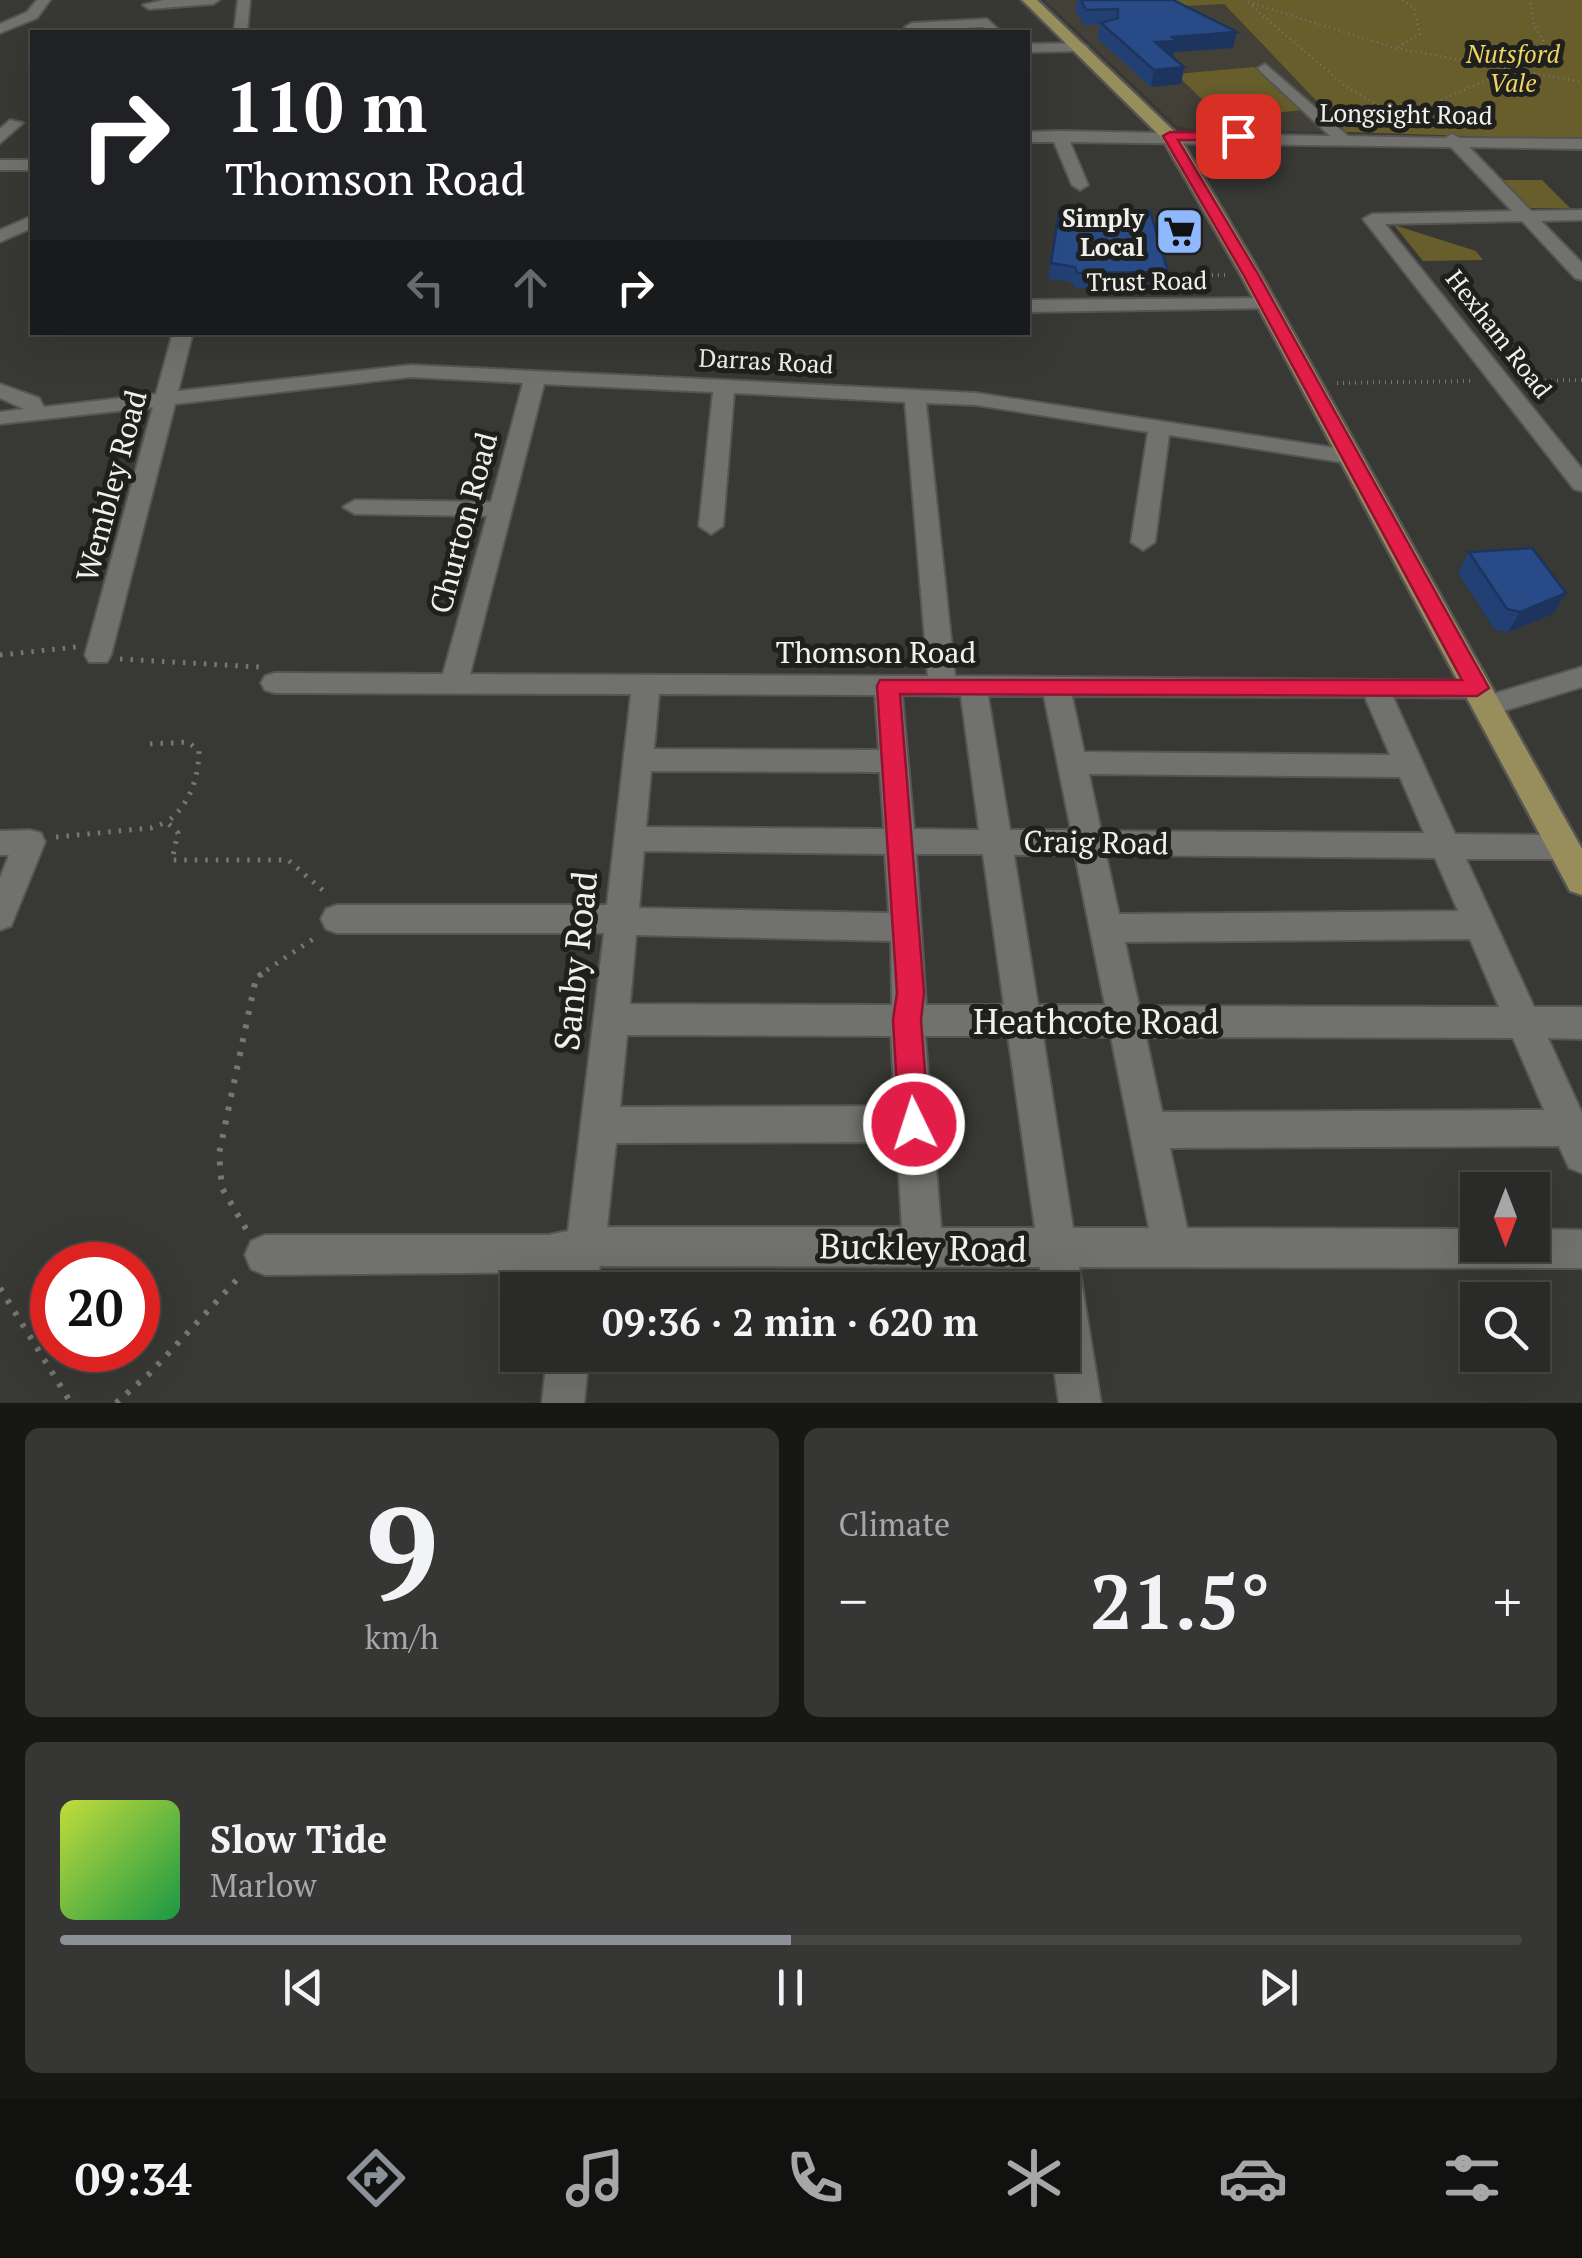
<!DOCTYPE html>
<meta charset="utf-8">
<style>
:root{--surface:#2a2a28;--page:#363634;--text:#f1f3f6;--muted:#a5a7a8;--line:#464645;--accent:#8c9099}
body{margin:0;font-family:"PT Serif",serif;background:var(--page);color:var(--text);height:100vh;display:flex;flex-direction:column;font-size:38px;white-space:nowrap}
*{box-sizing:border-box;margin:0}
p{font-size:32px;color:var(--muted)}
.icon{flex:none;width:55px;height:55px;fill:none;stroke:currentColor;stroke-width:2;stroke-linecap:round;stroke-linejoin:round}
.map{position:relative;height:1403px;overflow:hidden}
.panel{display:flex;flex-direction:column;gap:25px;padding:25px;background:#171716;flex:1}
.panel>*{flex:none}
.hud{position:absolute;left:30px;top:30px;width:1000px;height:305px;border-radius:0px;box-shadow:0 10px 40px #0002,0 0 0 2px var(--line);background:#202124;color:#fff;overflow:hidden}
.needle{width:65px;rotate:180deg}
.tools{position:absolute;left:1460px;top:1172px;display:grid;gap:20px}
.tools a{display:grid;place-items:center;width:90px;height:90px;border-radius:0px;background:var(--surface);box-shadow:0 10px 40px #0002,0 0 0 2px var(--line);font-size:50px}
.speed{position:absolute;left:30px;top:1242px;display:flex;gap:20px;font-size:50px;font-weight:700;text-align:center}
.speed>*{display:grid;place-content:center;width:130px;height:130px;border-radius:50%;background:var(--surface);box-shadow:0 10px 40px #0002,0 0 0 2px var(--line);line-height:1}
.speed .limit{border:15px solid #d22;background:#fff;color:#111}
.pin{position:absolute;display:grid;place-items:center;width:85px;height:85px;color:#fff;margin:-42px;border-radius:20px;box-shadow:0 5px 15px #0006}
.me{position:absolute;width:110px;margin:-55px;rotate:356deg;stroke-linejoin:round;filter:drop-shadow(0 0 8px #0008)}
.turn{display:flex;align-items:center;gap:35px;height:210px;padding:0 30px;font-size:45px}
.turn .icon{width:130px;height:130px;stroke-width:2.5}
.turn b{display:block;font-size:70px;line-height:85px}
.lanes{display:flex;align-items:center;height:95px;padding:0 30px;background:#0003;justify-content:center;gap:50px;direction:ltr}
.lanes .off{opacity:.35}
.big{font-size:75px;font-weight:700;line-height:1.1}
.panel .card{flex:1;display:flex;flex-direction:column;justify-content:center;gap:15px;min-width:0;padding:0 35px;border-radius:15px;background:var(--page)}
.panel .dial{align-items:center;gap:0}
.dial b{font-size:130px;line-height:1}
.song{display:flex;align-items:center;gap:30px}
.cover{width:120px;height:120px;border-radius:15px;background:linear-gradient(135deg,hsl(70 70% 55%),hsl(140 70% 35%))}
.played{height:10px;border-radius:5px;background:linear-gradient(90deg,var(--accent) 50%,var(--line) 50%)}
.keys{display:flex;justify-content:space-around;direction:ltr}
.heat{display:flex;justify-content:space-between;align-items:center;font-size:55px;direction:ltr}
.panel .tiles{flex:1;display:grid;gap:25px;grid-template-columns:1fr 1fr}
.card:last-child{grid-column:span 2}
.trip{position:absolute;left:500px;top:1272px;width:580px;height:100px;border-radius:0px;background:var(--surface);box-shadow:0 10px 40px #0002,0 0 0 2px var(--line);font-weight:700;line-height:100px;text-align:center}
.menu{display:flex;height:160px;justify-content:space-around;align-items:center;background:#111110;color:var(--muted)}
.menu .icon{width:70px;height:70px}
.menu .selected{color:var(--accent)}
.menu b{font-size:45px;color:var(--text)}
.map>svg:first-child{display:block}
.built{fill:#424037}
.green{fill:#685e2c}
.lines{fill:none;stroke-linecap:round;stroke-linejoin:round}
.minor-casing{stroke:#565553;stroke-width:4}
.major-casing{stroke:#565553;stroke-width:5}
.path-far3{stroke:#767674;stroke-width:2.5;stroke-dasharray:1 4;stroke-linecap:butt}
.path-far2{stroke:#767674;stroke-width:4;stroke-dasharray:1 5;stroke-linecap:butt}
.path-far1{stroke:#767674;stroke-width:5;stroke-dasharray:2.5 8;stroke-linecap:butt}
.path{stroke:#767674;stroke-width:6;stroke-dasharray:4 10;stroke-linecap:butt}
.minor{fill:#71716e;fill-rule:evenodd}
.major{fill:#978e5c;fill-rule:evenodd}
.wall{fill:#224074}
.shaded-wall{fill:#1c345e}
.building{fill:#284b87;stroke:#1c345e;stroke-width:2.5}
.route{fill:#e11d48;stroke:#92132f;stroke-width:2.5}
.labels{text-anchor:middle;stroke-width:10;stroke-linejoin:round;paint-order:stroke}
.far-park-label{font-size:25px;font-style:italic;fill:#ecd560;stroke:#1f1f1e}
.far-street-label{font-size:25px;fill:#f0f0ee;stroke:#1f1f1e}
.far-poi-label{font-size:25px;font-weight:bold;fill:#f0f0ee;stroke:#1f1f1e;text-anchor:end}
.street-label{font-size:30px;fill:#f0f0ee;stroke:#1f1f1e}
.near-street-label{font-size:35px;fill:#f0f0ee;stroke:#1f1f1e}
</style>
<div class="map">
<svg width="1582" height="1403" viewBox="0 0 1582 1403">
<rect width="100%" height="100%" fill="#383835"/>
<path class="built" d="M1045,0H1220L1346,132L1196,130L1177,126Z"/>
<path class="green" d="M1157,0H1582V140L1346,132L1224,4L1164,7Z
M1254,67L1303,110L1221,118L1176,74Z
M1503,180H1542L1570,208H1530Z
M1394,225L1476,251L1483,260L1423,261Z"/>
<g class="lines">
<defs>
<path id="minor" d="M37,0H50L37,18L0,33V24L27,12Z
M164,0H219L213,4L149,9L143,5Z
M238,0H250L247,32H234Z
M987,19L1001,32H988L983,27L912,31L905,27L912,23Z
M1028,44L1081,43L1088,47L1081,51L1028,52Z
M1265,64L1348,136L1445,138L1452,134L1460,138L1582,139V149L1469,147L1531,211L1582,210V220L1541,221L1582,263V280L1575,278L1522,221L1385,224L1582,469V491L1574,489L1363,219L1372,214L1512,211L1451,147L1070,142L1088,185L1080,190L1072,185L1054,142H1028V132L1059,131L1330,136L1260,71L1258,68Z
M10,120L23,123L0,143V129Z
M0,160H32V170H0Z
M32,216V228L0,242V230Z
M1267,298L1274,300V308L1028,312V300Z
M173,332H193L178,391L411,365L724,380L976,393L1355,451L1358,456L1347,463L1169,435L1155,542L1143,550L1131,542L1148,432L976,405L926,403L955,676L1487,681L1491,688L1487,695L1477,698L1393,697L1455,834L1563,835L1574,838L1578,847L1574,856L1563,859H1466L1534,1007H1582V1039L1548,1038L1582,1113V1173L1569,1168L1559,1146L1170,1148L1187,1228L1478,1229V1245H1532V1229L1582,1230V1268L1079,1267L1101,1403H1059L1052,1355H1062V1290H1043L1040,1267L600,1266L595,1290H555L559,1272L265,1275L251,1269L245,1255L251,1241L265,1235H548L568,1231L604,933H337L326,929L321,919L326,909L337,905H607L631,694L275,693L265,690L261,683L265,676L275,673L443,674L487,516L355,514L343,507L355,500L491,502L523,383L411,377L175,404L111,655L107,662H89L85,655L153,407L0,424V412L24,409L0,398V384L39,398L44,407L156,394ZM544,384L713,392L699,526L711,534L723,526L734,393L905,402L928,676L470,674ZM659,694L875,695L879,750L654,749ZM902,695L961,696L979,830L914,829ZM988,696H1044L1071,830H1010ZM1072,696L1365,697L1390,755L1084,752ZM651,771L880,772L884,829L646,827ZM1089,774L1400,777L1424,833L1101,831ZM644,851L885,854L889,913L639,908ZM916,854H983L1004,1005H926ZM1014,855H1075L1105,1005H1038ZM1106,855L1435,858L1458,911L1119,914ZM636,935L891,941L892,1005L630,1004ZM1470,939L1499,1007L1139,1006L1125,942ZM627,1035L891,1036L895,1106L620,1107ZM925,1036H1008L1035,1228H941ZM1043,1036L1111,1037L1149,1228H1073ZM1146,1037L1513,1038L1544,1110L1162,1112ZM897,1142L902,1227H607L616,1143Z
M1582,667V687L1487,716L1477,713L1473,706L1477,699Z
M30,830L41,833L45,842L11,926L0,930V878L9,855H0V831Z
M547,1355H589L584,1403H542Z"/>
<path id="major" d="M1022,0H1037L1178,135L1261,275L1582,849V895L1570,891L1241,275L1162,138Z"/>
</defs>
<use href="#minor" class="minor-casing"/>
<use href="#major" class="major-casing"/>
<path class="path-far3" d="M1248,2L1395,48L1582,82
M1252,6L1345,86L1410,123
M1398,47L1420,34L1414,8L1402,0
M1420,126L1413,115C1453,90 1514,76 1544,42L1534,25L1530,0"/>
<path class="path-far2" d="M1164,275H1228
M1527,381L1582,380
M1337,383L1471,381"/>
<path class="path-far1" d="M0,655L76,647
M120,659L259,667
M150,744L188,742L199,751C198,780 190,804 167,822
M56,837L151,828L167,822L178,833L172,860H288L327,894
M258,976L316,937"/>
<path class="path" d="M246,1229L222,1188L219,1154L256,978L262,974
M0,1288L71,1403
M116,1403L150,1373L243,1273"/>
<use href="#minor" class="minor"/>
<use href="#major" class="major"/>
</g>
<path class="wall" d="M1077,0H1173L1233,48L1174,52L1173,57L1184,67L1181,84L1151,87L1098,39L1100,25H1084L1075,9Z
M1059,211L1168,272L1164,288H1075L1072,282L1048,279Z
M1469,552L1553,614L1508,632L1495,630L1458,573Z"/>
<path class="shaded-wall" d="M1237,32L1233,48L1174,52L1173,57L1155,42L1172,37Z
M1184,67L1181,84L1151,87L1154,70Z
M1566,593L1553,614L1508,632L1520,612Z"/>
<path class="building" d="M1081,0H1173L1237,32L1172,37L1176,41L1155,42L1184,67L1154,70L1101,23L1118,18V9L1086,10Z
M1059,211H1150L1168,272L1077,273L1075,267L1051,263Z
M1532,548L1566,593L1520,612L1507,609L1469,552Z"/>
<path class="route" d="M1170,132L1238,133L1244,136L1238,140H1178L1258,274L1489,688L1477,696L900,694L924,993L921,1020L929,1124L925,1135L914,1139L904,1135L899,1124L893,1020L897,993L877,686L880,680H1462L1243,274L1163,136Z"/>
<defs>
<symbol id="supermarket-square" viewBox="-11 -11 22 22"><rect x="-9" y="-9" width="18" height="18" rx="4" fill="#8fb8fd" stroke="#1f1f1e"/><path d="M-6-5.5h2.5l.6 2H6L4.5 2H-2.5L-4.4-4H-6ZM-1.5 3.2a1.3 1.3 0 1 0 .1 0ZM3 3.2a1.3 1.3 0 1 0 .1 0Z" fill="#111"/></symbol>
</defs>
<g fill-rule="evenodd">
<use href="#supermarket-square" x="1152" y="204" width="55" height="55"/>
</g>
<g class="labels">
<g class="far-park-label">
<text x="1513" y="63">Nutsford<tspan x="1513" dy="29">Vale</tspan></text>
</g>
<g class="far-street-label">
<text transform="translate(1406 114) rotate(1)" y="9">Longsight Road</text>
<text transform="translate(1147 281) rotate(-1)" y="9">Trust Road</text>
<text transform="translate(1499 334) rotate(52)" y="9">Hexham Road</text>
<text transform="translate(766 361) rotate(3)" y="9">Darras Road</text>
</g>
<g class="far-poi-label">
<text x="1144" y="227">Simply<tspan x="1144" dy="29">Local</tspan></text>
</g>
<g class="street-label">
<text transform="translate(112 486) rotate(-75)" y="10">Wembley Road</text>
<text transform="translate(464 523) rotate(-75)" y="10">Churton Road</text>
<text x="876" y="663">Thomson Road</text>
<text transform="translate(1096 843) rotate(1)" y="10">Craig Road</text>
</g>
<g class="near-street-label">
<text transform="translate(576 961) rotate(-84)" y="12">Sanby Road</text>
<text x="1096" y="1034">Heathcote Road</text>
<text transform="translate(923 1248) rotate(1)" y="12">Buckley Road</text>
</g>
</g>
</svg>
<div class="tools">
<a><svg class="needle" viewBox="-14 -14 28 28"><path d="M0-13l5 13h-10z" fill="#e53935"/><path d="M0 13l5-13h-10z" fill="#a5a7a8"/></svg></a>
<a><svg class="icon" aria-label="search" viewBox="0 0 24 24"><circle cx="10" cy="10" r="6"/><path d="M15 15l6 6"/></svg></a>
</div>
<div class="speed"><div class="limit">20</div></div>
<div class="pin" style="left:1238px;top:136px;background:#d93025"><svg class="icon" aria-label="arrive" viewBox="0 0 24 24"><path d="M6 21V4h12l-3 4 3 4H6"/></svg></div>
<svg class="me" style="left:914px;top:1124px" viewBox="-20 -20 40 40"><circle r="17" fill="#e11d48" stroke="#fff" stroke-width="3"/><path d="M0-11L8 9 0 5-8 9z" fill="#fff"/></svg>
<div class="trip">09:36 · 2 min · 620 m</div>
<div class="hud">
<div class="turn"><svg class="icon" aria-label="right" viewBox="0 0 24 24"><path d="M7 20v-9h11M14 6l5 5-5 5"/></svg><div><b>110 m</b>Thomson Road</div></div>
<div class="lanes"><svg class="icon off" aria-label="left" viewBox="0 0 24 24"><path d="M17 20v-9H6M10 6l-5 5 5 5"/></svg><svg class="icon off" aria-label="ahead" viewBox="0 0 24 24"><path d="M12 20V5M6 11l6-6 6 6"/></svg><svg class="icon" aria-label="right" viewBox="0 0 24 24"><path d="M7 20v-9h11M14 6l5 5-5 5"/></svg></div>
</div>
</div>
<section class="panel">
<div class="tiles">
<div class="card dial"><b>9</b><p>km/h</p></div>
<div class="card"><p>Climate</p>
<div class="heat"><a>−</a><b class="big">21.5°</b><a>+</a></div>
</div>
<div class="card">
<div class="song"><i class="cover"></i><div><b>Slow Tide</b><p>Marlow</p></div></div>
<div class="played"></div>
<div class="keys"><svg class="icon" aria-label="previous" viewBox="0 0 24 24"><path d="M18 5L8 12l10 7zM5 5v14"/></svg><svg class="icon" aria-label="pause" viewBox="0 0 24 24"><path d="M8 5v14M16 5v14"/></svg><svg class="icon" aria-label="next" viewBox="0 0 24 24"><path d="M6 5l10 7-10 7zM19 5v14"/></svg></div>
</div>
</div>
</section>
<nav class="menu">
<b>09:34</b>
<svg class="icon selected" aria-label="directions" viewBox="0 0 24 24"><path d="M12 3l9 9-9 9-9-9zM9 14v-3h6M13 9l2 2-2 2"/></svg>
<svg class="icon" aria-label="music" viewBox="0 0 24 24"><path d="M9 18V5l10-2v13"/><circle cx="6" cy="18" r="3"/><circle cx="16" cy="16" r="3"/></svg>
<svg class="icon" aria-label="phone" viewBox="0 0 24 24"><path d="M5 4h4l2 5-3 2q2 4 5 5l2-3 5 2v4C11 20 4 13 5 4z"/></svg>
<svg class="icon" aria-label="climate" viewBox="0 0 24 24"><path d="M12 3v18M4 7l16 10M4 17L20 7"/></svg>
<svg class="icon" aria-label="car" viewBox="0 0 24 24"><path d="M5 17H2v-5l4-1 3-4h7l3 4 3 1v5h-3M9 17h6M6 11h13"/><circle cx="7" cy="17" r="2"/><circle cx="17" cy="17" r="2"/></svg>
<svg class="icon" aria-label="filters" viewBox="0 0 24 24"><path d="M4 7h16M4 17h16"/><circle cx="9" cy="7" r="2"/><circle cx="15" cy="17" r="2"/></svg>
</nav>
